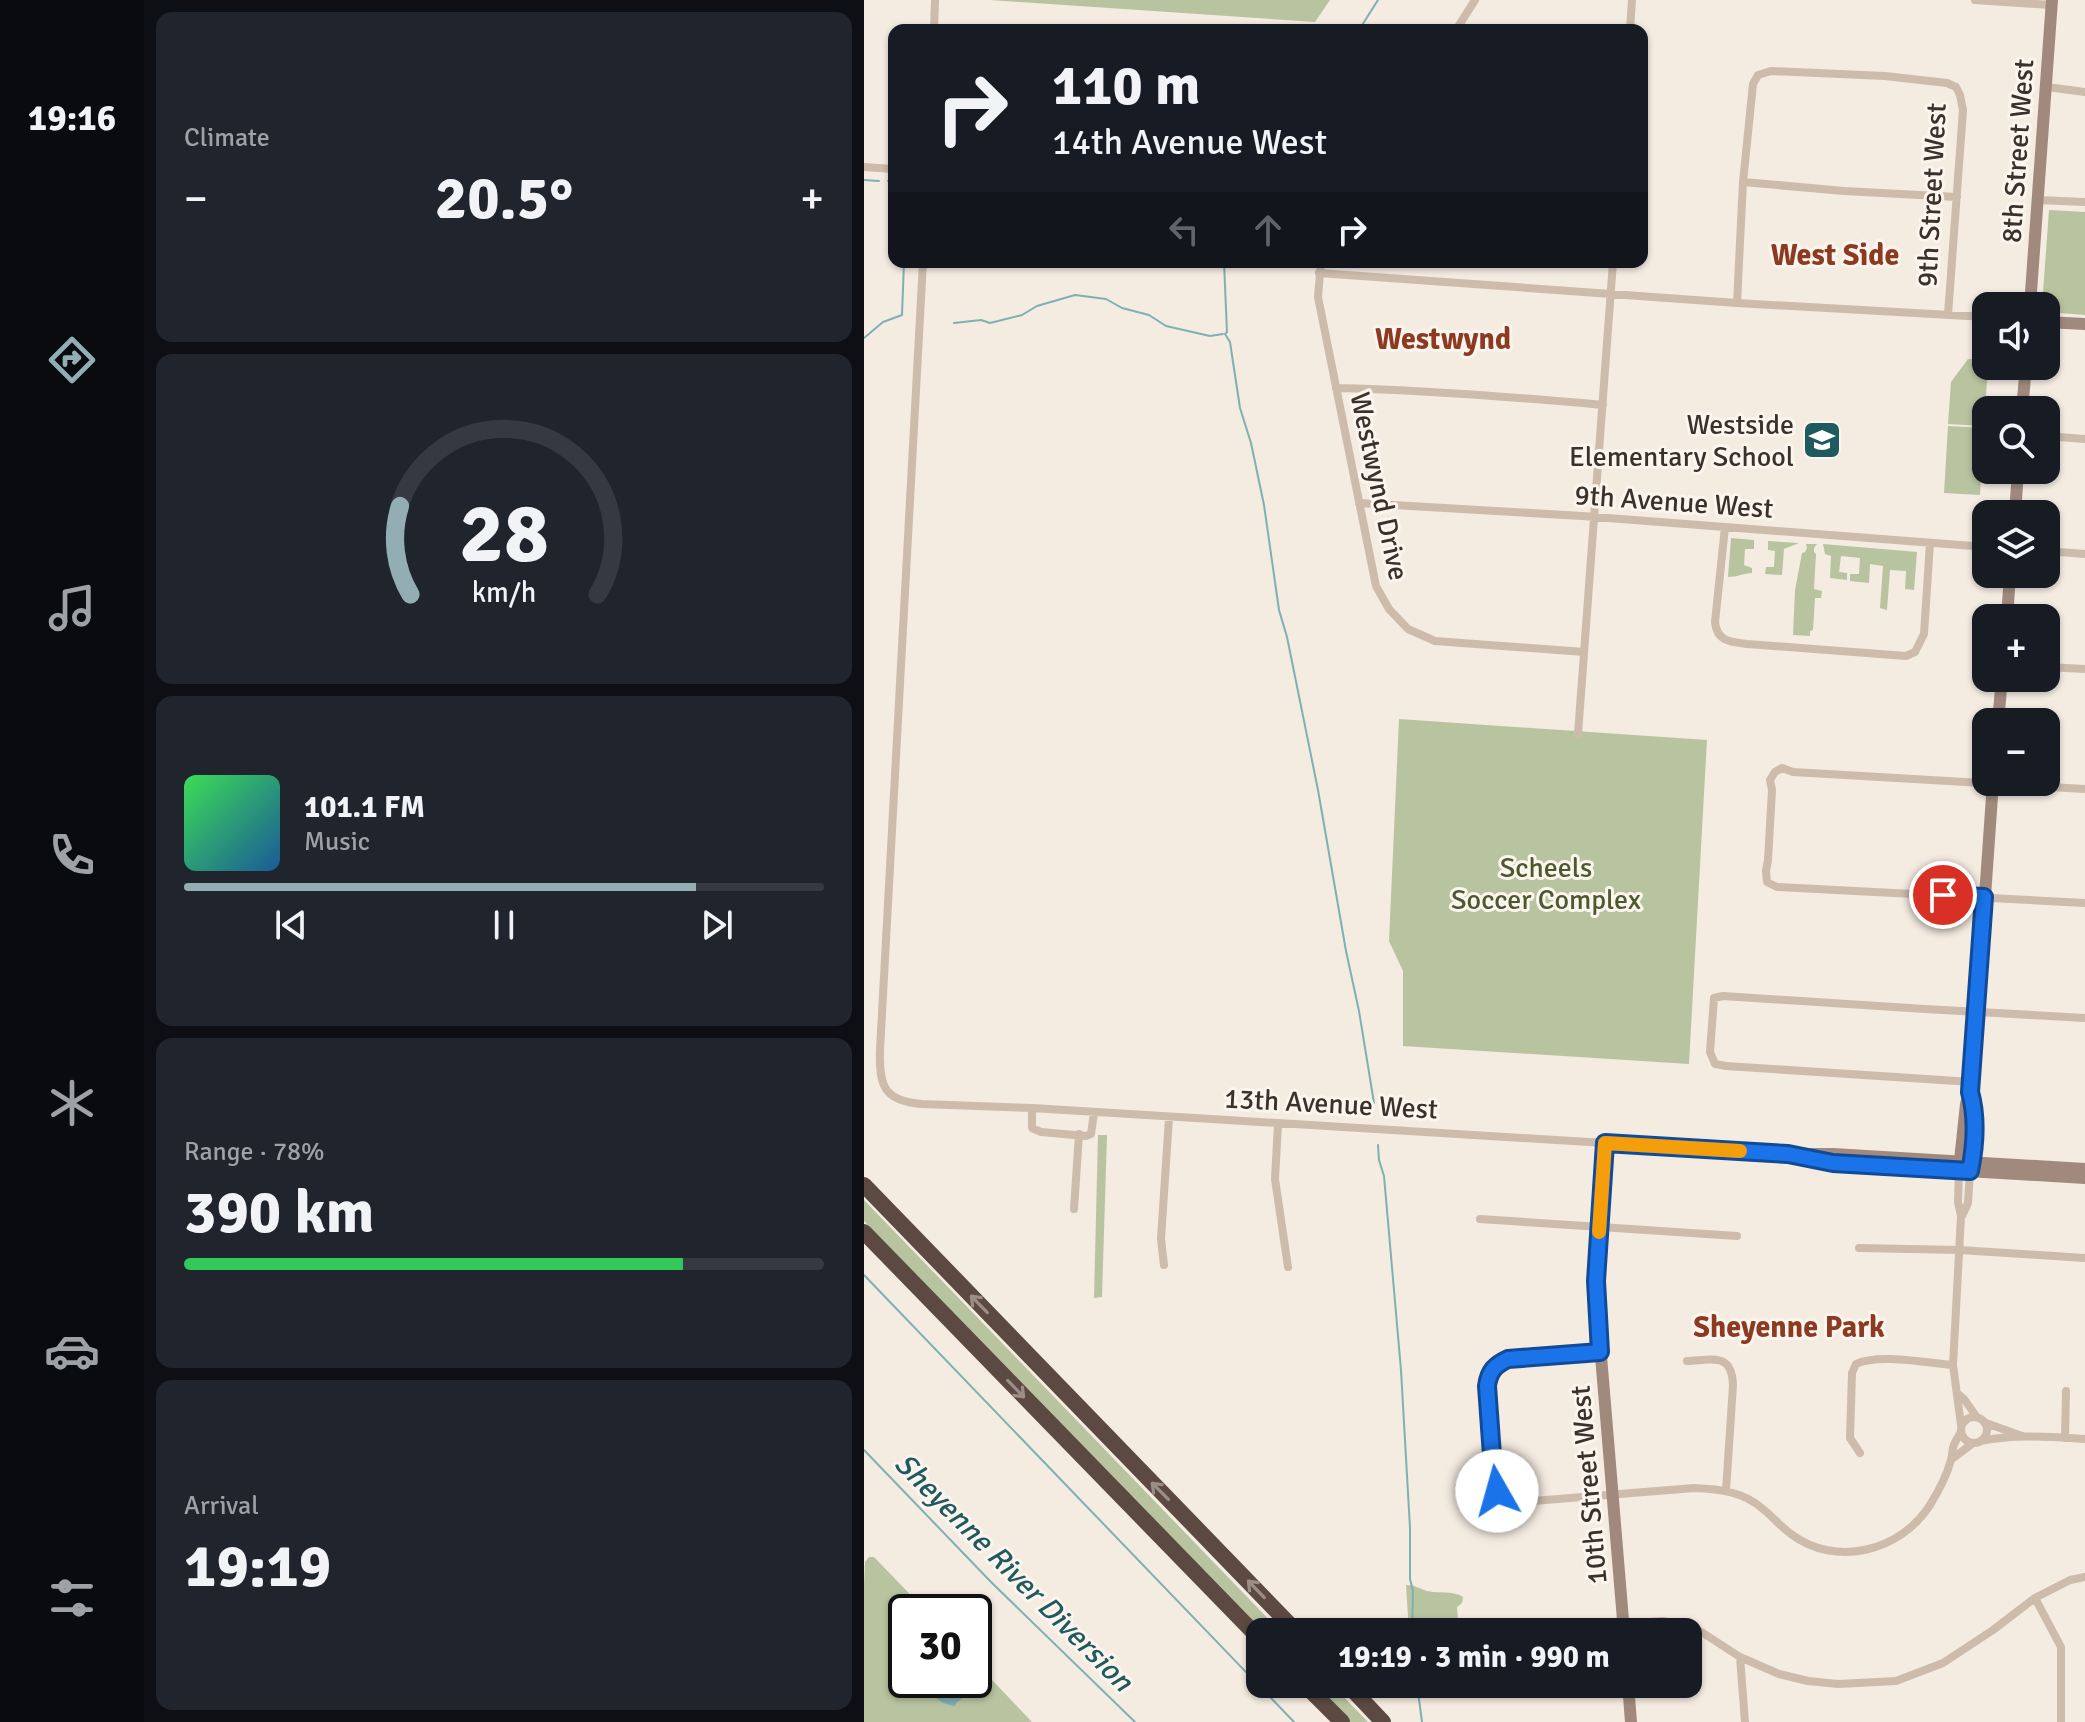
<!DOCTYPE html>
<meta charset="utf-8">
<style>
:root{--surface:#171b24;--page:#20242c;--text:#f1f3f6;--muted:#9ea1a6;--line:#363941;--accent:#92aeb2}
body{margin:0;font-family:Signika,sans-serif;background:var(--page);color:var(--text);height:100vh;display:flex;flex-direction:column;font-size:30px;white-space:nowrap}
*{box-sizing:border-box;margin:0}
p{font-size:26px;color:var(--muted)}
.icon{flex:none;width:44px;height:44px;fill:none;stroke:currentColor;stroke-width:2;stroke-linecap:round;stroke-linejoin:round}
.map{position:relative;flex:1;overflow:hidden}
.panel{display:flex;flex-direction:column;gap:12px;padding:12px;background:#0d0f14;width:720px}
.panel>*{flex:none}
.banner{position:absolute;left:24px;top:24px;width:760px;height:244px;border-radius:16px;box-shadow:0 2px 6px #0004;background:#171b24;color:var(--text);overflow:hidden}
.controls{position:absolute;left:1108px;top:292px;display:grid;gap:16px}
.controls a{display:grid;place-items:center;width:88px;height:88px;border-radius:16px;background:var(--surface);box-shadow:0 2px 6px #0004;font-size:40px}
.speed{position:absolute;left:24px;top:1594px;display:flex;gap:16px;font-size:40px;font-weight:700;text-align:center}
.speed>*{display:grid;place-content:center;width:104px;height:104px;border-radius:50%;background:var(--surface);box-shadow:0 2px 6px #0004;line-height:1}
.speed .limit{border:4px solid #111;border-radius:12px;background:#fff;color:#111}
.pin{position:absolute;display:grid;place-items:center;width:68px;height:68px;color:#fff;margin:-34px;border:4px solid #fff;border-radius:50%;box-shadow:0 2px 8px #0007}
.me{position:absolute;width:88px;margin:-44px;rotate:353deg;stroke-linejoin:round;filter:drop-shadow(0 0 6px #0008)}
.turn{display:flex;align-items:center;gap:28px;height:168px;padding:0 32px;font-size:36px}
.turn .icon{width:104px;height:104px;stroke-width:2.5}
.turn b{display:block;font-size:56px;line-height:68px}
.lanes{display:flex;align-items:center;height:76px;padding:0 32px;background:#0003;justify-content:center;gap:40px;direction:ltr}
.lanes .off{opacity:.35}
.big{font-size:60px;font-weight:700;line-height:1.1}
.panel .widget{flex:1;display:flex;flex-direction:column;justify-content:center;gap:12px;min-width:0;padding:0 28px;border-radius:16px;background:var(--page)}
.panel .dial{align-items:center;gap:0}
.dial svg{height:208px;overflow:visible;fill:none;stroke:var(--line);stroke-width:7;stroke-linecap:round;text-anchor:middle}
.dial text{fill:var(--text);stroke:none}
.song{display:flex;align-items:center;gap:24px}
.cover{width:96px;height:96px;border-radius:12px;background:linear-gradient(135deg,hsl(130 70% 55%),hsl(210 70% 35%))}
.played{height:8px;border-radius:4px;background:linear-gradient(90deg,var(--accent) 80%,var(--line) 80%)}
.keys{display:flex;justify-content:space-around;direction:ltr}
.heat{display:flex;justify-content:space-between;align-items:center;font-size:44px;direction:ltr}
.charge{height:12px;border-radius:6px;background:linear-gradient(90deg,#34c759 78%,var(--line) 0)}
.trip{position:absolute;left:382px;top:1618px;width:456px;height:80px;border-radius:16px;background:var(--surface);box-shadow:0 2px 6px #0004;font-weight:700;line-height:80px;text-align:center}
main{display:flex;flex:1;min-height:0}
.menu{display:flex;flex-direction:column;width:144px;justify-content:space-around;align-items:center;background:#090b0e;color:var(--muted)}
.menu .icon{width:56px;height:56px}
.menu .current{color:var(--accent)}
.menu b{font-size:36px;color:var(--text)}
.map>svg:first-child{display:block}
.green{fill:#b8c4a0}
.water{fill:#7fb0b2}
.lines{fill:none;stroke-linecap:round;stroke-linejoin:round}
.stream{stroke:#7fb0b2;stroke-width:2}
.street{stroke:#cdbbac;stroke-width:8}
.secondary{stroke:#a18a7d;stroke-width:12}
.highway{stroke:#5c4a42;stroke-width:16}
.oneway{stroke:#9c8e87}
.route-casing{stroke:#114b97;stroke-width:20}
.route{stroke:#1a73e8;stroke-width:14}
.slow{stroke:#f59e0b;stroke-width:14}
.labels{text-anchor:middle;stroke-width:6;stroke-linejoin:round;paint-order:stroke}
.street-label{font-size:28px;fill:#3b302b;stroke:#fbf5ee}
.poi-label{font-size:28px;fill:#3b302b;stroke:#fbf5ee;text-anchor:end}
.park-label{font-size:28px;fill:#4a5a2e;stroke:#fbf5ee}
.neighbourhood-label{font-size:30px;font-weight:bold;fill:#8c3b22;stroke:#fbf5ee}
.water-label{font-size:30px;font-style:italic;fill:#1f5a5e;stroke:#fbf5ee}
</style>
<main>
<nav class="menu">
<b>19:16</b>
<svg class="icon current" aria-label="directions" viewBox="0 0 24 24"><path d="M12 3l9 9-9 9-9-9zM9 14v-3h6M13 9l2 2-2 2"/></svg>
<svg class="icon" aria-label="music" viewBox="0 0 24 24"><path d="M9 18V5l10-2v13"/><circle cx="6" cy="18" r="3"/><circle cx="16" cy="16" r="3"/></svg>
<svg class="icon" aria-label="phone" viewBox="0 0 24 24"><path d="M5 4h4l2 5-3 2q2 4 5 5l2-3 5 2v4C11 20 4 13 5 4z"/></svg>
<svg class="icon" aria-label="climate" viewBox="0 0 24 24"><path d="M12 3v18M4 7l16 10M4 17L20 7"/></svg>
<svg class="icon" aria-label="car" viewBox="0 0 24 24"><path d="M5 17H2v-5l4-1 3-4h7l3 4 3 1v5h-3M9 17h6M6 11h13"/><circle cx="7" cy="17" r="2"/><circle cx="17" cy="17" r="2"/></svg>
<svg class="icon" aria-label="filters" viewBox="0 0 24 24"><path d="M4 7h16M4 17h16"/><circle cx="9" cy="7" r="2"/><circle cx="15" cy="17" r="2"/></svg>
</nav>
<section class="panel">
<div class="widget"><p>Climate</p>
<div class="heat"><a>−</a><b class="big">20.5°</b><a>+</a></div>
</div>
<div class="widget dial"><svg viewBox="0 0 100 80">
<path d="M14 69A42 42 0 1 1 86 69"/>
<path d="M14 69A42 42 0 0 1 10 35" stroke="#92aeb2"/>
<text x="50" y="56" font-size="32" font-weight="700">28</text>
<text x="50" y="72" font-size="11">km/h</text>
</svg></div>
<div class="widget">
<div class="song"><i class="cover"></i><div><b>101.1 FM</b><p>Music</p></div></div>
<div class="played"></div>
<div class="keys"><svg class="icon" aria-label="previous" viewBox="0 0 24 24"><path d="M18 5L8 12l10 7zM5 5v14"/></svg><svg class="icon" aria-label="pause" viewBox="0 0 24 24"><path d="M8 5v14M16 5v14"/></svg><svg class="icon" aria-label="next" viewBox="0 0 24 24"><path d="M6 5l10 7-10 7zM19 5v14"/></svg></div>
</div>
<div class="widget"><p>Range · 78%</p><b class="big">390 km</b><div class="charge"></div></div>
<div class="widget"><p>Arrival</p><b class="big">19:19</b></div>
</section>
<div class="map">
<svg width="1221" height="1722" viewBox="0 0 1221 1722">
<rect width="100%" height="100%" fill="#f4ebe1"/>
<path class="green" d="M126,0H466L451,22Z
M1185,210L1221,212V315L1182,312V306H1178Z
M1104,359L1122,360V366H1124L1120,426L1084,424L1087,382Z
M1084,426L1120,428L1116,495L1080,493Z
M867,538L890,540V549H881L880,565L888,568V573C880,573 874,577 864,577Z
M904,541L935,543L920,549L918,575L901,574L902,567H910L911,551L904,550Z
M942,544H953L950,548V552L952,554L950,589L958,591L957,598H951L949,630L946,631V636L929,635L931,590L938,553L941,552L943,548Z
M959,544L1053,552L1050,590L1041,589L1042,571L1026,570L1023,610L1016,608L1019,566L1006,564L1005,583L986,581V574H995L996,558L977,556L975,572L983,573V580L966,578L967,556L961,554Z
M535,719L843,740L825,1064L539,1046V971L525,941Z
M234,1135H243L238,1297L230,1298Z
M0,1200L417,1632H399L0,1221Z
M5,1557H10L63,1612H42V1645L40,1646L37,1657L42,1664V1680H55L63,1689L96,1692L90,1680H110V1661L168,1722H0V1585L1,1562Z
M542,1585C551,1585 554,1588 563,1591C575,1594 588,1590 599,1597L598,1603L593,1607L595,1632H545Z
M449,1684H467L504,1722H486Z"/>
<path class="water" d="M55,1680H90L98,1699L93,1702L91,1706C76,1705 65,1692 55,1680Z"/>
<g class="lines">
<path class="stream" d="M495,30L514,0
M0,180L15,181
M24,181H30
M360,262L363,332L361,334L366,342L376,408L387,443L400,505L415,610L423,637L454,790L482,951L495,1011L510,1103
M90,323L117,320L126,323L158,315L173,306L211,295L242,299L258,308L285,315L302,326L346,336L359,334
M0,338L19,322L38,315L40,262
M514,1145L515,1160L520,1176L537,1370L546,1528V1579L549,1591L548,1632
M0,1275L430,1722
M0,1450L127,1582L271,1722
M553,1684L558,1722"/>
<path class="street" d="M1111,0L1187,5
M70,30L71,0
M592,30L611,0
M766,30L768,0
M1183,87L1221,92
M0,167L30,169
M879,182L980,191L1093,197
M1173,200L1221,202
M59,262L16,1050C15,1085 19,1101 58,1104L168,1108L741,1143
M457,262L454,297L512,586L525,609L544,629L571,641L720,652
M455,273L873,303L1122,317
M873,303L879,182L889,84L894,75L907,71L1021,76L1083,83L1092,87L1096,95L1099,110L1084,315
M472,388C561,390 650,397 739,405
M1182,436L1221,439
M495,503L718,516L1122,547
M861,527L851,622C853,642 867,642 883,644L1042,656L1051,652L1060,634L1066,543
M1182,551L1221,554
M1182,667L1221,669
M714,734L749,262
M1221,789L929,772L918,768L911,772L906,780L908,790L904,860L902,871L903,882L913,887L1221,903
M1108,1082L862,1066L851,1064L846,1052L850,998L859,996L1061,1009L1221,1018
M168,1108V1128L177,1132L222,1136L227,1134L230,1113
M414,1124L411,1179L424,1267
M1095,1170L1094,1202L1097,1216L1089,1365L1097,1425
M210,1209L215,1134
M1098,1216L1104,1203L1106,1171
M616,1219L873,1236
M995,1248L1096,1250L1221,1258
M300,1265L297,1239L305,1118
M736,1352L644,1359C636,1363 629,1366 625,1375C619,1390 629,1462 630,1483C635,1497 643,1502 657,1502L830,1488C856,1489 880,1492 899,1509C909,1517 917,1527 927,1534C972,1568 1037,1551 1066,1505C1074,1492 1083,1475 1087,1460C1088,1457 1088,1452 1089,1448C1090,1443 1094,1437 1097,1432
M823,1361C848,1360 868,1352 869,1385L862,1491
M1093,1393L1100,1399L1112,1416
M1097 1430a13 13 0 1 1 26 0a13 13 0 1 1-26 0Z
M1122,1423L1158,1436
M1201,1438L1202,1391
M1117,1441C1151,1434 1187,1437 1221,1439
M996,1453L986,1438L988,1373L992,1364C1014,1353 1063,1363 1089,1365
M1088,1459L1109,1443
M1171,1598L1197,1647V1722
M684,1632L697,1629L798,1621L818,1624L839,1633L876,1657L915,1674L944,1681L974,1684L1032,1681L1079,1663L1129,1630L1171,1598L1206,1580L1221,1577
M876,1657L881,1722
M683,1684V1685"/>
<path class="secondary" d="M1166,306L1188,0
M1182,322L1221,324
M1158,410L1162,366
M1151,514L1154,470
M1143,618L1146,574
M1134,722L1138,678
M950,1159L969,1163L1221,1178
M1107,1168L1110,1126L1108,1099
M1095,1170L1102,1104L1108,1082L1129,782
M760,1632L732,1296L741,1143L924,1154H969L1221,1169
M764,1684L767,1722"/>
<path class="highway" d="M0,1185L433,1632
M0,1232L396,1639
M440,1684L478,1722
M483,1684L519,1722"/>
</g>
<defs><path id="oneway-shaft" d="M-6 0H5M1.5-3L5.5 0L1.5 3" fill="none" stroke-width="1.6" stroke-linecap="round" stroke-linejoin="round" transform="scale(2)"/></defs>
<g class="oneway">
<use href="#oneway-shaft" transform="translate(115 1304) rotate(-134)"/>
<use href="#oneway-shaft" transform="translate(152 1389) rotate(46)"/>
<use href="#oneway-shaft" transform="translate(296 1491) rotate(-135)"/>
<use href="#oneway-shaft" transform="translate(392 1589) rotate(-134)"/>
</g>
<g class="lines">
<defs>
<path id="route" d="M633,1491L630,1483L623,1386C625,1371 631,1365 644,1359L736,1352L732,1281L741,1143L924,1154L969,1163L1106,1171C1111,1146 1113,1117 1106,1092L1120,897L1079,895"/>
</defs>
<use href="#route" class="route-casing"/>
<use href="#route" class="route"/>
<path class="slow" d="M735,1232L741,1143L876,1151"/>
</g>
<defs>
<symbol id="school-square" viewBox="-11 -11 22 22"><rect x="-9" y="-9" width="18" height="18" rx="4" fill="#1f5a5e" stroke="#fbf5ee"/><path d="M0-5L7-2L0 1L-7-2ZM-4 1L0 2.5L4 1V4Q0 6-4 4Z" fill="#fff"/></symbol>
</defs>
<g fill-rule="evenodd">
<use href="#school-square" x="936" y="418" width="44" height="44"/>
</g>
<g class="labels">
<g class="street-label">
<text transform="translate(1153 151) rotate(-86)" y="10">8th Street West</text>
<text transform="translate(1067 195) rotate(-87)" y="10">9th Street West</text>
<text transform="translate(516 486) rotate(78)" y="10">Westwynd Drive</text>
<text transform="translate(810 501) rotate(4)" y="10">9th Avenue West</text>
<text transform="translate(467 1103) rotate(3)" y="10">13th Avenue West</text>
<text transform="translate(724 1485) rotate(-95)" y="10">10th Street West</text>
</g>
<g class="poi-label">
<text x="930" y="434">Westside<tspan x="930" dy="32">Elementary School</tspan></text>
</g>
<g class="park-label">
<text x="682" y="877">Scheels<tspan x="682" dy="32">Soccer Complex</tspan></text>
</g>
<g class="neighbourhood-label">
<text x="971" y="265">West Side</text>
<text x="579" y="349">Westwynd</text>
<text x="925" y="1337">Sheyenne Park</text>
</g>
<g class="water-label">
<text transform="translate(150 1572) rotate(45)" y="10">Sheyenne River Diversion</text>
</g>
</g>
</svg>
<div class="controls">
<a><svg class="icon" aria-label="sound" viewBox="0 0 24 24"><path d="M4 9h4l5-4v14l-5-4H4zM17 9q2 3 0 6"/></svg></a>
<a><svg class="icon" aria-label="search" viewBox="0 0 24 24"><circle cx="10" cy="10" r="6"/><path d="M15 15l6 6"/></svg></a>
<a><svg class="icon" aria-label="layers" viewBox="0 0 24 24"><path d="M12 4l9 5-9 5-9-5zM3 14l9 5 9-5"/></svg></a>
<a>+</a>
<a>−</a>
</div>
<div class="speed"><div class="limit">30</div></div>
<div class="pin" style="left:1079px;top:895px;background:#d93025"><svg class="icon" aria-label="arrive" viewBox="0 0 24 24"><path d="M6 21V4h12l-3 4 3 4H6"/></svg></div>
<svg class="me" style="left:633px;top:1491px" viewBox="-20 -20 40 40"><circle r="19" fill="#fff"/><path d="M0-13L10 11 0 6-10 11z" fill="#1a73e8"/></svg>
<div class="trip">19:19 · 3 min · 990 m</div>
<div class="banner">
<div class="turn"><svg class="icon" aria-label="right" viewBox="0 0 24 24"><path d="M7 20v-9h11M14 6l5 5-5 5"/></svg><div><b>110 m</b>14th Avenue West</div></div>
<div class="lanes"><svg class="icon off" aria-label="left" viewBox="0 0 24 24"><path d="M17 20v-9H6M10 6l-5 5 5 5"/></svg><svg class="icon off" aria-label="ahead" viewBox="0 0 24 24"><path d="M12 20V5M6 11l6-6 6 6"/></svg><svg class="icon" aria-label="right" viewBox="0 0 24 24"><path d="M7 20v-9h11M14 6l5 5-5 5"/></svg></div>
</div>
</div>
</main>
